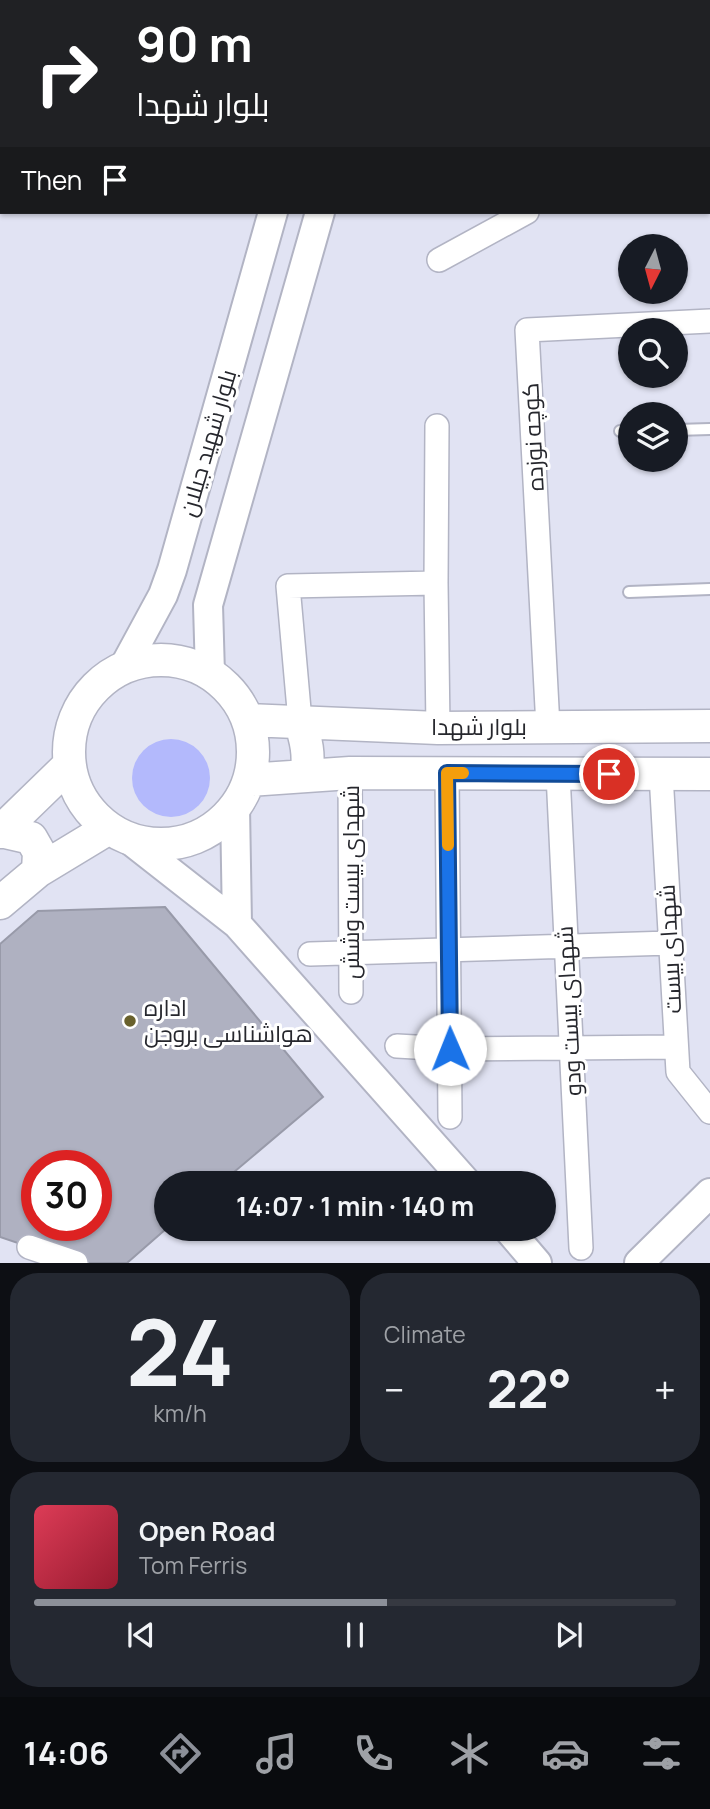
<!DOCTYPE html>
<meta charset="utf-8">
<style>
:root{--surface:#171b24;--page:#242831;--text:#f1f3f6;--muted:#9ea1a6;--line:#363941;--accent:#8c9099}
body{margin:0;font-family:Manrope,Cairo,sans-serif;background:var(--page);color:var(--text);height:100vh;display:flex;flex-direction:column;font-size:26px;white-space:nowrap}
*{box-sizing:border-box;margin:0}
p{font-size:23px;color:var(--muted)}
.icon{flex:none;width:38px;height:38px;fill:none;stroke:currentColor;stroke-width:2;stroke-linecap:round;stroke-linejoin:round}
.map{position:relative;height:1263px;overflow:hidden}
.details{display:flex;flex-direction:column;gap:10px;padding:10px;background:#0d0f14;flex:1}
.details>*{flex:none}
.guide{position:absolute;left:0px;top:0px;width:710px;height:214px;box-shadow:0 2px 5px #0004;background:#202124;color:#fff;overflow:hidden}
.needle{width:46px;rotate:186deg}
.tools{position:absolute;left:618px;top:234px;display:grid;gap:14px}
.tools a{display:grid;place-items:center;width:70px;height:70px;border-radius:50%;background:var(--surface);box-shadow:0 2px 5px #0004;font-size:35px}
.speed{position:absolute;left:21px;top:1150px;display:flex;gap:14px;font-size:35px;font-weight:700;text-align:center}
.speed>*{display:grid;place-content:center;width:91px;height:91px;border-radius:50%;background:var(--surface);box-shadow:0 2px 5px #0004;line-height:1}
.speed .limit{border:10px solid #d22;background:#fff;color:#111}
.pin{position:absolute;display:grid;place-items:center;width:60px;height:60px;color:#fff;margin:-30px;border:4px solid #fff;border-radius:50%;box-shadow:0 2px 7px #0007}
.me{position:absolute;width:77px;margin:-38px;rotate:359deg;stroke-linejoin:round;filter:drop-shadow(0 0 5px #0008)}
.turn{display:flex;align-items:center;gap:24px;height:147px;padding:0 21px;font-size:32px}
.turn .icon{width:91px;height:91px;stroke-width:2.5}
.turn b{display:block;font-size:49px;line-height:60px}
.then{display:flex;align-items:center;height:66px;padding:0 21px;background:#0003;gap:14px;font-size:26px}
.big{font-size:52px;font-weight:700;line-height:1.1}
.details .tile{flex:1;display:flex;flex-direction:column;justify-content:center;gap:10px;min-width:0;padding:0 24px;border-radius:28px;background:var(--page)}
.details .dial{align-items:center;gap:0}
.dial b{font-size:91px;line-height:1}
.song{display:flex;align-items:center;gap:21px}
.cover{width:84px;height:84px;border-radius:10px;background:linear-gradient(135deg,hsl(350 70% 55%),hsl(350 70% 35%))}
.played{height:7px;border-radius:4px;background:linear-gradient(90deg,var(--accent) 55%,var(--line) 55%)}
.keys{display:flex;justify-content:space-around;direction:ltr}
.heat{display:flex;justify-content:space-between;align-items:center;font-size:38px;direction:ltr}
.details .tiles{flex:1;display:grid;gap:10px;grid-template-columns:1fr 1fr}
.tile:last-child{grid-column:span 2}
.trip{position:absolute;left:154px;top:1171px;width:402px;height:70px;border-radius:35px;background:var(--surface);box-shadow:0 2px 5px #0004;font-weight:700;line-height:70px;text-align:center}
.dock{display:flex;height:112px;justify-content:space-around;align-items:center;background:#090b0e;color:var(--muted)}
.dock .icon{width:49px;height:49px}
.dock .current{color:var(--accent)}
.dock b{font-size:32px;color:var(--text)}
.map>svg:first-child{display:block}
.green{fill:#b3b9fc}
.building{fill:#afb1c1;stroke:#989aa9;stroke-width:2;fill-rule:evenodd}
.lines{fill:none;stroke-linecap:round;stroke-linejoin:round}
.service-casing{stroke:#b2b4c4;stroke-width:14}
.minor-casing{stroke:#b2b4c4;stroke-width:26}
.tertiary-casing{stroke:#b2b4c4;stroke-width:32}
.secondary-casing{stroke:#b2b4c4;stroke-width:35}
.service{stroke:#fff;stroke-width:10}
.minor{stroke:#fff;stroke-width:23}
.tertiary{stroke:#fff;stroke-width:28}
.secondary{stroke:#fff;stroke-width:32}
.route-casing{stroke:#114b97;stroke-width:18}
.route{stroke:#1a73e8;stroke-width:12}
.slow{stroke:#f59e0b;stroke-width:12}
.poi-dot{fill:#68602c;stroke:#fff;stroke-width:2.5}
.labels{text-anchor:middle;stroke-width:6;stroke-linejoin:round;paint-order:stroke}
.street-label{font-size:23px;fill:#26272d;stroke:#fff}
.poi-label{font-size:23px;fill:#26272d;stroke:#fff;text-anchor:start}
</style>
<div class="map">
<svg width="710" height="1263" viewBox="0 0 710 1263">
<rect width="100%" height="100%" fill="#e1e3f3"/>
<path class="green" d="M132 778a39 39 0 1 1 78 0a39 39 0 1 1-78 0Z"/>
<path class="building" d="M165,907L323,1097L221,1183H166L167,1228L127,1263H77L0,1237V944L38,911ZM37,1166H96V1225H37Z"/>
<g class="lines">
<defs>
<path id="service" d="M676,430L710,429
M620,431H630
M629,592L710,589"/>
<path id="minor" d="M501,0L504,2
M709,23L710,22
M709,95L710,94
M439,260L527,212
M436,583L437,426
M300,721L288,586L436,583L438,728
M548,727L527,330L710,321
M350,773L351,992
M447,773L450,1117
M558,774L581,1248
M661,774L678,1072L710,1112
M310,954L670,943
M397,1046L450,1049L676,1047
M29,1247L76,1263"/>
<path id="tertiary" d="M331,2V0
M380,2L381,0
M124,667L163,595L172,570L273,212
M210,674L208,605L320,212
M235,807L237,924
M126,837L237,924L467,1183
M507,1228L537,1263
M639,1263L710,1193"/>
<path id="secondary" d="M69 752a92 92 0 1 1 184 0a92 92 0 1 1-184 0Z
M248,720L438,728L710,726
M300,721C306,740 310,755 306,775
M249,780L350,773L710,774
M1,831L31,838L39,852L38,871
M0,832L69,765
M0,903L38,871L109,828"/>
</defs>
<use href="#service" class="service-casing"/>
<use href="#minor" class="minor-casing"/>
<use href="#tertiary" class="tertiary-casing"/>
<use href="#secondary" class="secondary-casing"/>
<use href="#service" class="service"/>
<use href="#minor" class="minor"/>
<use href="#tertiary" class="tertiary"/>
<use href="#secondary" class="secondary"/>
</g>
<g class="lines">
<defs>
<path id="route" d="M450,1049L447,773L609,774"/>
</defs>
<use href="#route" class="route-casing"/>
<use href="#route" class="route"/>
<path class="slow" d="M448,845L447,773H463"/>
</g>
<circle class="poi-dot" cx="130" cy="1021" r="7"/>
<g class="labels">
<g class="street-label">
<text transform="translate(533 437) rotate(-93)" y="8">کوچه نوزده</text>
<text transform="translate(208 443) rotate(-74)" y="8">بلوار شهید جیلان</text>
<text x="479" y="735">بلوار شهدا</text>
<text transform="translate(351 882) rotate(-90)" y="8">شهدای بیست وشش</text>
<text transform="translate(670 949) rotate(-93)" y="8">شهدای بیست</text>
<text transform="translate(569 1011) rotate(-93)" y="8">شهدای بیست ودو</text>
</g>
<g class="poi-label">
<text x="144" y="1016">اداره<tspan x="144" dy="26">هواشناسی بروجن</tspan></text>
</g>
</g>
</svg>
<div class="tools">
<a><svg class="needle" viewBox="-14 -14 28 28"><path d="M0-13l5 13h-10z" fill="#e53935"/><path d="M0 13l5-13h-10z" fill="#9ea1a6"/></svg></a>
<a><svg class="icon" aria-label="search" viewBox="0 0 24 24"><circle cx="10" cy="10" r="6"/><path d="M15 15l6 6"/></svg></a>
<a><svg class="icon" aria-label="layers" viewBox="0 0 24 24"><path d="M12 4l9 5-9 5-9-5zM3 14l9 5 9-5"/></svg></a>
</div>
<div class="speed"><div class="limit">30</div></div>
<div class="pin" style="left:609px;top:774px;background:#d93025"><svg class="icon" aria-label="arrive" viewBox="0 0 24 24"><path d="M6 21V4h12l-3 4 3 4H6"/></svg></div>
<svg class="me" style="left:450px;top:1049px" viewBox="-20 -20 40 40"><circle r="19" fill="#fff"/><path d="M0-13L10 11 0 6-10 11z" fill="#1a73e8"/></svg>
<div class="trip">14:07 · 1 min · 140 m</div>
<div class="guide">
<div class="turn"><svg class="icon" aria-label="right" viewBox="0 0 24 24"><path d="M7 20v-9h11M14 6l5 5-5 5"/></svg><div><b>90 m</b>بلوار شهدا</div></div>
<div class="then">Then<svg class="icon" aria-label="arrive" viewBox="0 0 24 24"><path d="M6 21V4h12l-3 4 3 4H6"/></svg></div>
</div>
</div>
<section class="details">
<div class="tiles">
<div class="tile dial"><b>24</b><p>km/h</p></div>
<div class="tile"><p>Climate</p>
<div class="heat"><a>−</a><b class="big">22°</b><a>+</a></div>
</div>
<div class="tile">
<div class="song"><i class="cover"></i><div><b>Open Road</b><p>Tom Ferris</p></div></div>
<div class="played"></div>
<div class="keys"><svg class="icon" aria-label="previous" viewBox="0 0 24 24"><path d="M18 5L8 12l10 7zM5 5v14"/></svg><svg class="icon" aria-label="pause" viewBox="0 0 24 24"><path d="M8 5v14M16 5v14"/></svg><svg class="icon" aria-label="next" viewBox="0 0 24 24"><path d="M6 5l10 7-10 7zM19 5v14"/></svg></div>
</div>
</div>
</section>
<nav class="dock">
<b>14:06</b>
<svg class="icon current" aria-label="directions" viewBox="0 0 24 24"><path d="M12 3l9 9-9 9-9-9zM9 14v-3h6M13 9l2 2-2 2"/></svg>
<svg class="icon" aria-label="music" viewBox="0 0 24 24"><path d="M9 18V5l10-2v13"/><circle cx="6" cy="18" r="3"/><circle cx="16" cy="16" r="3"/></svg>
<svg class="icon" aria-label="phone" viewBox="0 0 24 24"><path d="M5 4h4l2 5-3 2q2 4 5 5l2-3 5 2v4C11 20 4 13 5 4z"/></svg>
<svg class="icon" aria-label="climate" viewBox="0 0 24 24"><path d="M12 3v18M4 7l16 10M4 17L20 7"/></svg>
<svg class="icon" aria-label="car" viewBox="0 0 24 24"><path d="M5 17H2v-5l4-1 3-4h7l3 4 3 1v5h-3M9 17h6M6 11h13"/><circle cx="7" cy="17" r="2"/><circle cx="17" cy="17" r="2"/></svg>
<svg class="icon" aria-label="filters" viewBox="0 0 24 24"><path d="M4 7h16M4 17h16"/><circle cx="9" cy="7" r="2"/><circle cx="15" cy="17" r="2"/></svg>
</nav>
